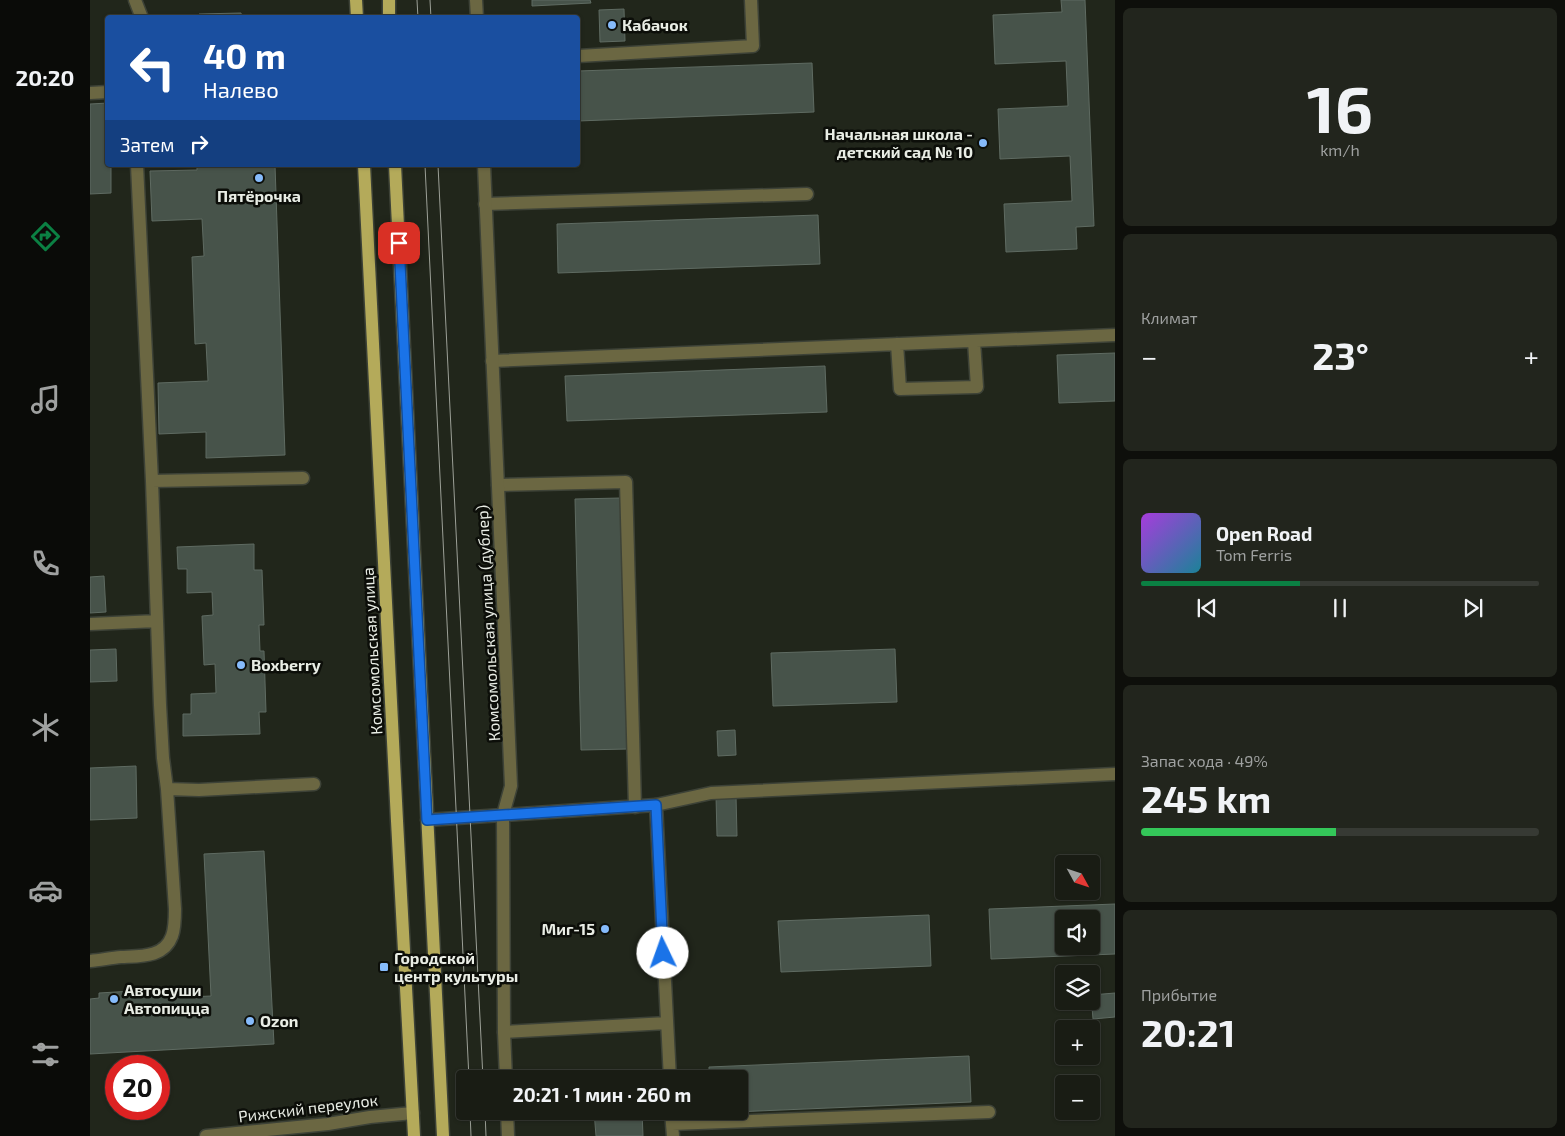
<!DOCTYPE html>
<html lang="ru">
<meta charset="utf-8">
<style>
:root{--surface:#191c14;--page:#22251d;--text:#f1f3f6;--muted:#9fa1a0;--line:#373a34;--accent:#0b8043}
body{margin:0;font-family:"Exo 2",sans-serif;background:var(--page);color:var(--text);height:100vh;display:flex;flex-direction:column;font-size:19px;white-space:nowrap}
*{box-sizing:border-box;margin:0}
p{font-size:16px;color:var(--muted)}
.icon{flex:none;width:28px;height:28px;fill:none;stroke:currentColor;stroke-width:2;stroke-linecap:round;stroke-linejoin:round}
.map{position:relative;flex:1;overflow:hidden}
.side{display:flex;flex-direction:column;gap:8px;padding:8px;background:#0e0f0b;width:450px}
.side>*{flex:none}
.guide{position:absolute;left:15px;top:15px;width:475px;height:152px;border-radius:5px;box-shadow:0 1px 4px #0004,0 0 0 1px var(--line);background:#1a4fa0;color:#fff;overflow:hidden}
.needle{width:32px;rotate:130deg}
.buttons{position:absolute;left:965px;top:855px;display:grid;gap:10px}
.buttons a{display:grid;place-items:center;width:45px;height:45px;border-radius:5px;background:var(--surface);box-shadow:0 1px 4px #0004,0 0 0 1px var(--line);font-size:25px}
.speed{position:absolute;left:15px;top:1055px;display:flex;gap:10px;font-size:25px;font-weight:700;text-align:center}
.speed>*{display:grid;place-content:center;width:65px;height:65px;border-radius:50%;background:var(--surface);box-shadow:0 1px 4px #0004,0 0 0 1px var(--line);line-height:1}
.speed .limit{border:8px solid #d22;background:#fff;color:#111}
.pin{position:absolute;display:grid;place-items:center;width:42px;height:42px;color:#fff;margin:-21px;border-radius:10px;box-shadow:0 2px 8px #0006}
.me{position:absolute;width:55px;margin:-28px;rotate:357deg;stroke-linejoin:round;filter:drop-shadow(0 0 4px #0008)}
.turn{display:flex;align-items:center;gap:18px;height:105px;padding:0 15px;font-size:22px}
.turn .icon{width:65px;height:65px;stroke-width:2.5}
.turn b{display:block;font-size:35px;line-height:42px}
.then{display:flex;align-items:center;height:48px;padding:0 15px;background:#0003;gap:10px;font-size:19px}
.big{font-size:38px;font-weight:700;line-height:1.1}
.side .card{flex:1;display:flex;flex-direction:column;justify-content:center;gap:8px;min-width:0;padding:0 18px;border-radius:8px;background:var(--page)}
.side .dial{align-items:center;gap:0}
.dial b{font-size:65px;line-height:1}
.song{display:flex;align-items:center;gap:15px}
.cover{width:60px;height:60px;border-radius:8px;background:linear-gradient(135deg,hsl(280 70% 55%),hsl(190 70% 35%))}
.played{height:5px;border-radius:2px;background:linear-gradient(90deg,var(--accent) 40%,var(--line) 40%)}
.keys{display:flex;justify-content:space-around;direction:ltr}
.heat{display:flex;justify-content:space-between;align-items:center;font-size:28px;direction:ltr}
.charge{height:8px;border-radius:4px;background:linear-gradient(90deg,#34c759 49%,var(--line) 0)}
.trip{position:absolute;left:366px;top:1070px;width:292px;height:50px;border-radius:5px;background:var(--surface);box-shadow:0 1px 4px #0004,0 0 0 1px var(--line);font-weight:700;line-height:50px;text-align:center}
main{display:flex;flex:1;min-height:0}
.dock{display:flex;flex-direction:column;width:90px;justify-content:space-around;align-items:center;background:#0a0b08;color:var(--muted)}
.dock .icon{width:35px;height:35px}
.dock .current{color:var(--accent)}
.dock b{font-size:22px;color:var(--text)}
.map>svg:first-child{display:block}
.building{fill:#47534a;stroke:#5f6b62;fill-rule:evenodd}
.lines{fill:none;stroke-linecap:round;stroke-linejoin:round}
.lane-casing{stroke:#3d4237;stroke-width:15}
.street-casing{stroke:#3d4237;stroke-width:15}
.primary-casing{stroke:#3d4237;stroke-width:15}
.lane{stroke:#6b6742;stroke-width:12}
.street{stroke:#6b6742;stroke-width:12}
.primary{stroke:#b4aa5a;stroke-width:12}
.tram{stroke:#9ca097;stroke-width:1}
.route-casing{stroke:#114b97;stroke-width:12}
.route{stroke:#1a73e8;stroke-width:9}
.poi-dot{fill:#86bbfb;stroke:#0c0e09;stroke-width:2}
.labels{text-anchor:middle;stroke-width:5;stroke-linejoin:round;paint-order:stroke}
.poi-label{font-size:16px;font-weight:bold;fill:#e9ede5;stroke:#0c0e09;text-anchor:start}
.street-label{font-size:16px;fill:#e9ede5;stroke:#0c0e09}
</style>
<main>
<nav class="dock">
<b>20:20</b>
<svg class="icon current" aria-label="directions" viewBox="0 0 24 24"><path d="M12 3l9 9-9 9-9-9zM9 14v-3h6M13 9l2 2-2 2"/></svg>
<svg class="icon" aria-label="music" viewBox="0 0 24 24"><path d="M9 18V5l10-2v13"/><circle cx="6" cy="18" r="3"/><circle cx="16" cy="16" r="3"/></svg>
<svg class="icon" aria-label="phone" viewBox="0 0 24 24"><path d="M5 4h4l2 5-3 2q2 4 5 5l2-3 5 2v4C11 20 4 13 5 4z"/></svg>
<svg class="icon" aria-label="climate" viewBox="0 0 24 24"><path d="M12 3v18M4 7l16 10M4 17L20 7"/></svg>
<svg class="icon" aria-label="car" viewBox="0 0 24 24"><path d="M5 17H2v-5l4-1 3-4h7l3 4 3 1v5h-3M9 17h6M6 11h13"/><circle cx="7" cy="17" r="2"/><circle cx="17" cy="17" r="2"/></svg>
<svg class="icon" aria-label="filters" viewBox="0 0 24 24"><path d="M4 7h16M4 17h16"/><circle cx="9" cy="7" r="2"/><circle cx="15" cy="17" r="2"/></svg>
</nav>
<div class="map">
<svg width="1025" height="1136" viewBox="0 0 1025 1136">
<rect width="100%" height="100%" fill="#21261b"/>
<path class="building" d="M442,0H500L501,3L442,6Z
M971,0H995L1004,226L986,227L987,249L916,252L914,204L982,201L980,156L910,159L908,109L978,106L976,61L905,64L903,15L972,12Z
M534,9L535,41L510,42L509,10Z
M151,13L152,18H109V14Z
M722,63L724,112L488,121V71Z
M18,103V165H21V193L0,194V104Z
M107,165H185L195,455L116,458V432L69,434L68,383L118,381L116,343L105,344L102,257L114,256L112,219L62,221L60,171L107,170Z
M728,215L730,264L468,273L467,224Z
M1025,353V401L969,403L967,355Z
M735,366L737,412L477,421L475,376Z
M531,498L538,749L491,750L485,499Z
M164,544V570H172L174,625H169L170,651H174L176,712H169L170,734L93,736V714H101V694L126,693L125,664L114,665L112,616L123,615L122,592L97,593V569H88L87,547Z
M14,576L16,612L0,613V577Z
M26,649L27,681L0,682V650Z
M805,649L807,702L683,706L681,653Z
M645,730L646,755L628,756L627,731Z
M46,766L47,818L0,820V768Z
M626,796H646L647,836H627Z
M174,851L184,1044L0,1054V999L9,998V993L77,989V998L121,996L114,854Z
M1025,904V954L901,959L899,909ZM974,919H1001V946H974Z
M839,915L841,966L691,972L688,921Z
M1025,993V1017L1003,1019L1001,995Z
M879,1056L881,1102L621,1113V1111H650V1079H619V1067Z
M550,1071L551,1079H503V1074Z
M504,1111H552L553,1136H506Z"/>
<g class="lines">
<defs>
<path id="lane" d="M45,0L52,18
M488,56L663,46L661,0
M47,165L62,481L213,478
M395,204L717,194
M807,344L810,389L887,387L884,341
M402,361L1025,335
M62,481L70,705L73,758L77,789L109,790L224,784
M408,485L536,482L545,807
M0,624L67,621
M0,961C10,960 21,958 31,957C50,956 74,958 82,936C85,928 85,918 85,909L77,789
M414,1032L577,1023
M580,1079L566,805L621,793L1025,774
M581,1111L583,1136
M582,1124L899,1112"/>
<path id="street" d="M386,0L387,18
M0,93L18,92
M394,165L421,786L413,815L414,1032L416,1079
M337,820L566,805
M417,1111L418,1136
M116,1136L238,1124L280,1117L323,1113"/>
<path id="primary" d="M266,0L267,18
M299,0V18
M274,165L307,821L324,1136
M305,165L353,1136"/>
</defs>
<use href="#lane" class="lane-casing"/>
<use href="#street" class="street-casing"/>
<use href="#primary" class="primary-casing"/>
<use href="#lane" class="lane"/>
<use href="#street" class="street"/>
<use href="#primary" class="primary"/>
<path class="tram" d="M327,0L328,18
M340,0L341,18
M335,165L379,1079
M348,165L393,1079
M380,1111L381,1136
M395,1111L396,1136"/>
</g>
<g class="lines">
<defs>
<path id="route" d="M309,243L337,820L566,805L573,953"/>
</defs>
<use href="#route" class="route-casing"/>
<use href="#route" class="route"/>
</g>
<g class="poi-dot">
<circle cx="522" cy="25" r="5"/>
<circle cx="893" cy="143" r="5"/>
<circle cx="169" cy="178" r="5"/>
<circle cx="151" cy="665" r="5"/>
<circle cx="515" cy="929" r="5"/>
<rect x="289" y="962" width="10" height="10" rx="2.5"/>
<circle cx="24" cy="999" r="5"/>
<circle cx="160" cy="1021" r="5"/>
</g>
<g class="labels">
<g class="poi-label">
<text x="532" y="31">Кабачок</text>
<text x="883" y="140" text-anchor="end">Начальная школа -<tspan x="883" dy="18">детский сад № 10</tspan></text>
<text x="169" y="202" text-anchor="middle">Пятёрочка</text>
<text x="161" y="671">Boxberry</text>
<text x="505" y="935" text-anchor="end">Миг-15</text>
<text x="304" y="964">Городской<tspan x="304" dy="18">центр культуры</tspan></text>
<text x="34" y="996">Автосуши<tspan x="34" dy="18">Автопицца</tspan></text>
<text x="170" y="1027">Ozon</text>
</g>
<g class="street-label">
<text transform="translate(398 623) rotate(-93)" y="6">Комсомольская улица (дублер)</text>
<text transform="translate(282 651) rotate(-93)" y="6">Комсомольская улица</text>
<text transform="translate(218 1108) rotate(-7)" y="6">Рижский переулок</text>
</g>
</g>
</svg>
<div class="buttons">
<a><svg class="needle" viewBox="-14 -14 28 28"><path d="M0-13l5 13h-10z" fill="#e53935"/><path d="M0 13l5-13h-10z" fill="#9fa1a0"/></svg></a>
<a><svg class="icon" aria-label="sound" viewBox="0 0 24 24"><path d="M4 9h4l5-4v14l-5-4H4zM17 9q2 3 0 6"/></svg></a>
<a><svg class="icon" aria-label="layers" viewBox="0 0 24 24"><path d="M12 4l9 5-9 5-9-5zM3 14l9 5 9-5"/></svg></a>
<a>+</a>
<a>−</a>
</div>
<div class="speed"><div class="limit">20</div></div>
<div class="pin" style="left:309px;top:243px;background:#d93025"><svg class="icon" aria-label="arrive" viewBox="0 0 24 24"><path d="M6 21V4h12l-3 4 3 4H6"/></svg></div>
<svg class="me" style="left:573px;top:953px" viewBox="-20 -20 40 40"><circle r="19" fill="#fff"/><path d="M0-13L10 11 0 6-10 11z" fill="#1a73e8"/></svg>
<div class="trip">20:21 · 1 мин · 260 m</div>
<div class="guide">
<div class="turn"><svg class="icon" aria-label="left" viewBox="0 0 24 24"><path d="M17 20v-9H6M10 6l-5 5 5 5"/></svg><div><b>40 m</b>Налево</div></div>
<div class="then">Затем<svg class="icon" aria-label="right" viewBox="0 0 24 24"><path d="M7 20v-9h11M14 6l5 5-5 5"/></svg></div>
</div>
</div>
<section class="side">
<div class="card dial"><b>16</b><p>km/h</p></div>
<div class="card"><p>Климат</p>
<div class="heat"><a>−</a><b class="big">23°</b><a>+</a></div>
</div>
<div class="card">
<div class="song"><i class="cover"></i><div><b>Open Road</b><p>Tom Ferris</p></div></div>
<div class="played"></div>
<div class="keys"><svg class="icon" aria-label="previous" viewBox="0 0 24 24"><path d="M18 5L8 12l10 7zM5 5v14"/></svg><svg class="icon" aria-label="pause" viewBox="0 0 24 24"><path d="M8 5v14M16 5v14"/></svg><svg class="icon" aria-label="next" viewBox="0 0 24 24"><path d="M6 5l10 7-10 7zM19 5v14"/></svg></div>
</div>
<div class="card"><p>Запас хода · 49%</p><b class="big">245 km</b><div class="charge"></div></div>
<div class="card"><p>Прибытие</p><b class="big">20:21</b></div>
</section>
</main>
